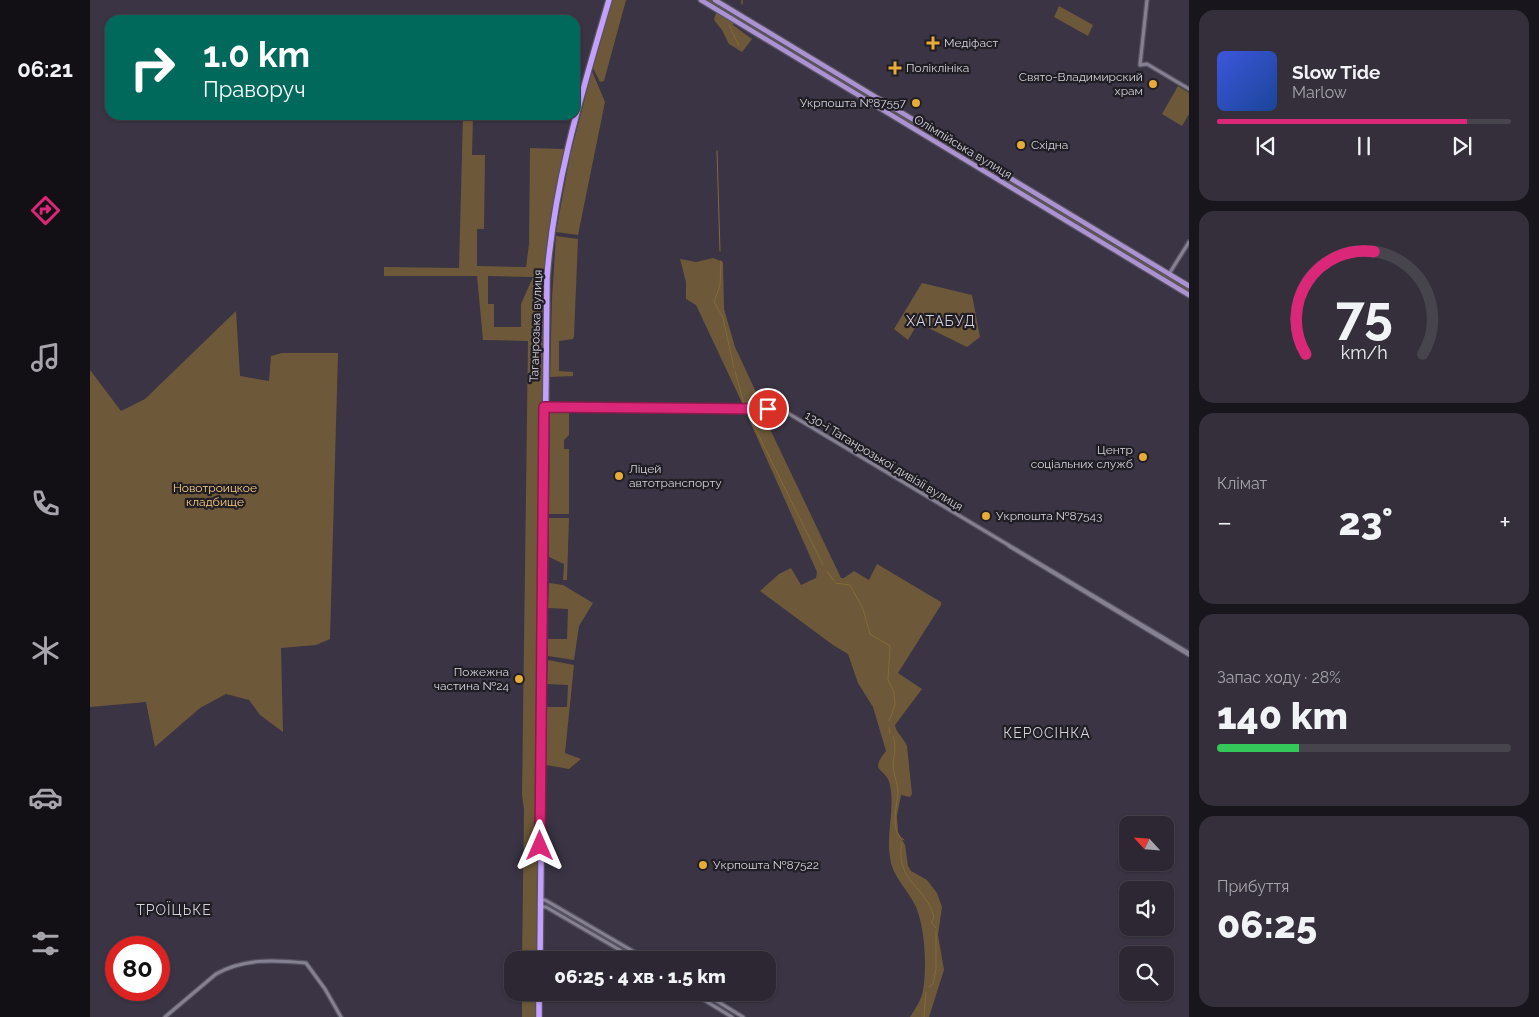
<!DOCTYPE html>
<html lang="uk">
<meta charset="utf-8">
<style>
:root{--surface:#2c2733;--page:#342f3b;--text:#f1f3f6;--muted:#a6a5ac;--line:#48444e;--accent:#db2777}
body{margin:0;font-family:Raleway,sans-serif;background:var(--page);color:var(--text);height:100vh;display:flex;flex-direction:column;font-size:19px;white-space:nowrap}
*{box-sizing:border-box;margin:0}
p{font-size:16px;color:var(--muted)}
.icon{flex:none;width:28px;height:28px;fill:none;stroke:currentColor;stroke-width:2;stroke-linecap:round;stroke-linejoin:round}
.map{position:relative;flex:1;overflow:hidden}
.drawer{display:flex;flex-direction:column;gap:10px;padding:10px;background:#18151c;width:350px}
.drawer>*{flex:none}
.banner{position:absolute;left:15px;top:15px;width:475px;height:105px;border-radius:15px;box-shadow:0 1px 4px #0004,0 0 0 1px var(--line);background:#00695c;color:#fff;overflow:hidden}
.needle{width:32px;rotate:296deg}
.fabs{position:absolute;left:1029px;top:816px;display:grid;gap:10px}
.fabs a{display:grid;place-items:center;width:55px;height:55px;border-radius:10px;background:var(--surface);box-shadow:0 1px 4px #0004,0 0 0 1px var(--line);font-size:25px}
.speed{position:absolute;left:15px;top:936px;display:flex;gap:10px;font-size:25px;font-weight:700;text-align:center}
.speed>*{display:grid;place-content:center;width:65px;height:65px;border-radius:50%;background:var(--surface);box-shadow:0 1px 4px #0004,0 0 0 1px var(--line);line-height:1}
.speed .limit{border:8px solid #d22;background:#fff;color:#111}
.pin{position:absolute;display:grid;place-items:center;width:42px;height:42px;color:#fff;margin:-21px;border:2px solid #fff;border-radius:50%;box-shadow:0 1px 5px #0007}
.me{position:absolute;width:55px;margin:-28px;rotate:0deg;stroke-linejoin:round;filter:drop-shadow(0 0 4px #0008)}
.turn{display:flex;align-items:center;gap:18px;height:105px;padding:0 15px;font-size:22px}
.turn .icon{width:65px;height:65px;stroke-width:2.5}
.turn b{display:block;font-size:35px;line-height:42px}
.big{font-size:38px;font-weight:800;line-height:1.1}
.drawer .tile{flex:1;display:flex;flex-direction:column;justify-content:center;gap:8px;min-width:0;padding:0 18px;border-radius:15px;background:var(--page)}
.drawer .dial{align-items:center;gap:0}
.dial svg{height:130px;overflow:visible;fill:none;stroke:var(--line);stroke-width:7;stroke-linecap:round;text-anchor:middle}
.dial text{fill:var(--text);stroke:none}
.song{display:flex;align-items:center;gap:15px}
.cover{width:60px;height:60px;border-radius:8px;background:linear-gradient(135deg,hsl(230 70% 55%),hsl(220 70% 35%))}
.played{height:5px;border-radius:2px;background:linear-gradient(90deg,var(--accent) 85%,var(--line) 85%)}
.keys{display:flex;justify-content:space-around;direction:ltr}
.heat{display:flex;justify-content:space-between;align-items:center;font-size:28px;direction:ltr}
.charge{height:8px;border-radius:4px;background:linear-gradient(90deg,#34c759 28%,var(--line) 0)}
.trip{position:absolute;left:414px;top:951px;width:272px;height:50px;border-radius:15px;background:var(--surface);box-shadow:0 1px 4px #0004,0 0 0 1px var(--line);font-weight:800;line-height:50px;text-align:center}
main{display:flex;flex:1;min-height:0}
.tabs{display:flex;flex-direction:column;width:90px;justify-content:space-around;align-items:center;background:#121014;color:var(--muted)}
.tabs .icon{width:35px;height:35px}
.tabs .selected{color:var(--accent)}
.tabs b{font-size:22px;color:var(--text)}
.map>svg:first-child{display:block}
.green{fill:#6d5939;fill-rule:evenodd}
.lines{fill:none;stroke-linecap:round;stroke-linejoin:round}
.stream{stroke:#856938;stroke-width:1}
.minor-casing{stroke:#57525f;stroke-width:5.5}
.major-casing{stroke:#57525f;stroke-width:7}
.highway-casing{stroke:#57525f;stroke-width:8}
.minor{stroke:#868093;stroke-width:3}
.major{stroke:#ab93d3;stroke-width:4.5}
.highway{stroke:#c4a0fd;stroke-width:5.5}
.route-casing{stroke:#8e194d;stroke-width:12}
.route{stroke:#db2777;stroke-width:9}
.poi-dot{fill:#e7ac37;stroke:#201d24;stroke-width:2}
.labels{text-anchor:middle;stroke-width:4.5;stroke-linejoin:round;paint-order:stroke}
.poi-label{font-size:12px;fill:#d4d1db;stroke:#201d24;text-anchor:start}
.street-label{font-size:12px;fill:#d4d1db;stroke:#201d24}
.park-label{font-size:12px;fill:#f9cc81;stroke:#201d24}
.neighbourhood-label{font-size:14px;letter-spacing:1px;fill:#d4d1db;stroke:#201d24}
</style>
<main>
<nav class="tabs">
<b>06:21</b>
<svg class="icon selected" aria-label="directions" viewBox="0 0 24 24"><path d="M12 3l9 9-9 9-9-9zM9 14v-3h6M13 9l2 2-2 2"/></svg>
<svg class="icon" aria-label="music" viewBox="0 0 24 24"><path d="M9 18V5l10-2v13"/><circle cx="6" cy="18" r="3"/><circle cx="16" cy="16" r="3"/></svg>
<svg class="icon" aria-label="phone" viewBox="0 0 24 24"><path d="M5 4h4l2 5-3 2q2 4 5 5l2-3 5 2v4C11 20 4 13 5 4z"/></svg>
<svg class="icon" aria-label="climate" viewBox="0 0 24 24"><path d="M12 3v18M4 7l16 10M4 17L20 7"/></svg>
<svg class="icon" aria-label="car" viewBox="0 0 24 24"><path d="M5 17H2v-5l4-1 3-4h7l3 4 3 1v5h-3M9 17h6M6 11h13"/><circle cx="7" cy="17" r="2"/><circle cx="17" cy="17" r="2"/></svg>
<svg class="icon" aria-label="filters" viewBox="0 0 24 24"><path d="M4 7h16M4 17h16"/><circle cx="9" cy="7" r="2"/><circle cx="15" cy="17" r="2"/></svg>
</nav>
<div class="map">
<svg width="1099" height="1017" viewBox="0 0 1099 1017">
<rect width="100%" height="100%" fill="#3a3444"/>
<path class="green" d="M522,0H536L514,81L510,82L503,68Z
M611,0H625L1099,286V295L644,20L643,25L662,39L652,52L639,44L632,30L624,20L627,10Z
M969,6L1003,25L998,36L964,17Z
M502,71L515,102L488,235L466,232L480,156Z
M1088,86L1099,93V114L1092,126L1072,114Z
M373,115H383L382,155H395L394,229H387V266L436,267L439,244L440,148L474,149L458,233L453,299L447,960H432L434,810L432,795L438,341L393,340L387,276H294V267L369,268ZM398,276L443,277L431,304V327H404V304H398Z
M466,236L488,239L484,336L483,339L469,341V371L483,372V376L460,377L462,299Z
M623,258L633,262L634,309L645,347L666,392V407H654L606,305L596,299V282L590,259L606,262Z
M832,283L882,295L890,337L877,347L828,323L818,340L804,329Z
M146,311L150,376L179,381L181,356L192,353H248L240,639L226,645L191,648L193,732L170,715L159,700L136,694L110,708L65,747L56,702L0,707V370L31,411L55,399Z
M654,408H670L751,578H754L764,571L779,580L787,564L851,602V605L808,673L832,689L805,725C806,733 814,738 817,746L822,794L820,797L811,795L807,816L808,832L815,845L818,866L821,871L837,880L847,893L852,907L848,935L854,970L839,1017H820C825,1009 832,999 833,990C837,967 835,928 826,907C818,889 802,877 800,857C796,833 805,810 800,785C796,766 778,774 796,751L783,707L768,683L758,654L743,645L670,591L689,574L701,568L711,585L726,578L727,572Z
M460,410H479V435L474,440V449H479V514H459Z
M459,518H479L477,580H473L474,564L459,557Z
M459,583L473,585L503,603L489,626L484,660L458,656V639H477L478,609L458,608Z
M458,660L484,665L475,753L491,759L479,769L456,765L457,707H477L478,685L457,684Z
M432,993H447L446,1017H432Z"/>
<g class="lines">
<path class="stream" d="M652,4V0
M639,25L649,46
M627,151L630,251
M631,261L630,285L624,302L633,318L644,368
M645,371L654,404
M657,412L733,565
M737,571L744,581
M745,583L760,585L773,609L780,634L800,646L798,680L804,692L805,705L799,721
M799,727L800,734
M803,737C807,744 804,755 803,764C803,773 807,782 808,791C808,805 798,831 814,840
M812,843C804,881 838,887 844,918L841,922L846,928
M839,987L843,984L846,969V931
M834,1017L836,992"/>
<defs>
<path id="minor" d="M1057,0L1050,65L1057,64L1099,89
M1079,274L1099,242
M455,407L691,409L1099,653
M919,546L1099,655
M450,900H455L558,960
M450,907H456L547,960
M601,992L642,1017
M612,992L653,1017
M75,1017L126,974C154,958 185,960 216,963L235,989L251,1017"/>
<path id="major" d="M611,0L1099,295
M625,0L1099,286"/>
<path id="highway" d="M450,960L457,278C464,182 492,92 519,0
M449,1017V992"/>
</defs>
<use href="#minor" class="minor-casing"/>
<use href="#major" class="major-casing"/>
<use href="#highway" class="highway-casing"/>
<use href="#minor" class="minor"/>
<use href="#major" class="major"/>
<use href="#highway" class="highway"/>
</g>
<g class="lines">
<defs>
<path id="route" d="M450,846L454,407L678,409"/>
</defs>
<use href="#route" class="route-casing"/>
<use href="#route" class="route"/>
</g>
<g class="poi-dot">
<path d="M840.5 35.5h5v5h5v5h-5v5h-5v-5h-5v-5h5z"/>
<path d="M802.5 60.5h5v5h5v5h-5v5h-5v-5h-5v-5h5z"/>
<circle cx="1063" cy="84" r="5"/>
<circle cx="826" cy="103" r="5"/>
<circle cx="931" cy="145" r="5"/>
<circle cx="1053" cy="457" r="5"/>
<circle cx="529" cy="476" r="5"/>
<circle cx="896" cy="516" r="5"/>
<circle cx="429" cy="679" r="5"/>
<circle cx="613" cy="865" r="5"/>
</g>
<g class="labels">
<g class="poi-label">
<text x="854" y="47">Медіфаст</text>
<text x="816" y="72">Поліклініка</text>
<text x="1053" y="81" text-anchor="end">Свято-Владимирский<tspan x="1053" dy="14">храм</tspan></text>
<text x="816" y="107" text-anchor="end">Укрпошта №87557</text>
<text x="941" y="149">Східна</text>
<text x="1043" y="454" text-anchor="end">Центр<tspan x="1043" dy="14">соціальних служб</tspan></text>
<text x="539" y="473">Ліцей<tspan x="539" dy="14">автотранспорту</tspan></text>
<text x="906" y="520">Укрпошта №87543</text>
<text x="419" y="676" text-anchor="end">Пожежна<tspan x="419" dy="14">частина №24</tspan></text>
<text x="623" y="869">Укрпошта №87522</text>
</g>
<g class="street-label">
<text transform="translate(873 147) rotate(31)" y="4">Олімпійська вулиця</text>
<text transform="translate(446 326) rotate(-88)" y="4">Таганрозька вулиця</text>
<text transform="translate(794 461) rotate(31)" y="4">130-ї Таганрозької дивізії вулиця</text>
</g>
<g class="park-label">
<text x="125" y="492">Новотроицкое<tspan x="125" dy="14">кладбище</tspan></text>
</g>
<g class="neighbourhood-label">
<text x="851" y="326">ХАТАБУД</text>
<text x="957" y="738">КЕРОСІНКА</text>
<text x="84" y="915">ТРОЇЦЬКЕ</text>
</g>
</g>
</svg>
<div class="fabs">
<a><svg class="needle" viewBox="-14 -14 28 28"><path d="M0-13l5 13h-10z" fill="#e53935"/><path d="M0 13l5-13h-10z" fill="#a6a5ac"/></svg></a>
<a><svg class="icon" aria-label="sound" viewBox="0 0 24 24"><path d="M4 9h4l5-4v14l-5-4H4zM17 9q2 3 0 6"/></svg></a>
<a><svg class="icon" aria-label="search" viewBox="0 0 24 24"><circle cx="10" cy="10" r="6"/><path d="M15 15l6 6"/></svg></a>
</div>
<div class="speed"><div class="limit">80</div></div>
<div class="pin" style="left:678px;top:409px;background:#d93025"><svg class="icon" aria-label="arrive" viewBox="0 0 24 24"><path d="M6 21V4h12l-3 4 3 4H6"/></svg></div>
<svg class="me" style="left:450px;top:846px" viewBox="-20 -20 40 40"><path d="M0-17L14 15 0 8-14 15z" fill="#db2777" stroke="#fff" stroke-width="4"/></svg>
<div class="trip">06:25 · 4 хв · 1.5 km</div>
<div class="banner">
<div class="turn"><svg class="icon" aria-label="right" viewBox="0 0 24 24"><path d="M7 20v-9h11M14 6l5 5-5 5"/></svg><div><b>1.0 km</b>Праворуч</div></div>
</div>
</div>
<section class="drawer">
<div class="tile">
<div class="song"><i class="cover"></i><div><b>Slow Tide</b><p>Marlow</p></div></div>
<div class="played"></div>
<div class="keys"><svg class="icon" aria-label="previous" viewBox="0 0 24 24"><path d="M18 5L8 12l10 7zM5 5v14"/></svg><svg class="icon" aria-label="pause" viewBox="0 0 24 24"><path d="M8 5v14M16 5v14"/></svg><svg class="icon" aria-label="next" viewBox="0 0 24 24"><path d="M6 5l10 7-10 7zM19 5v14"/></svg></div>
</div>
<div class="tile dial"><svg viewBox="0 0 100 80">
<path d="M14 69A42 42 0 1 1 86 69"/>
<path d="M14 69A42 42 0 0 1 56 6" stroke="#db2777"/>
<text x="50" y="56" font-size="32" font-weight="700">75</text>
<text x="50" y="72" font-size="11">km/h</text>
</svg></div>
<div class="tile"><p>Клімат</p>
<div class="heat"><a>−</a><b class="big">23°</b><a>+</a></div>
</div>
<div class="tile"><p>Запас ходу · 28%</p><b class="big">140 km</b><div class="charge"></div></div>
<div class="tile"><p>Прибуття</p><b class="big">06:25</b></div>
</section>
</main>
